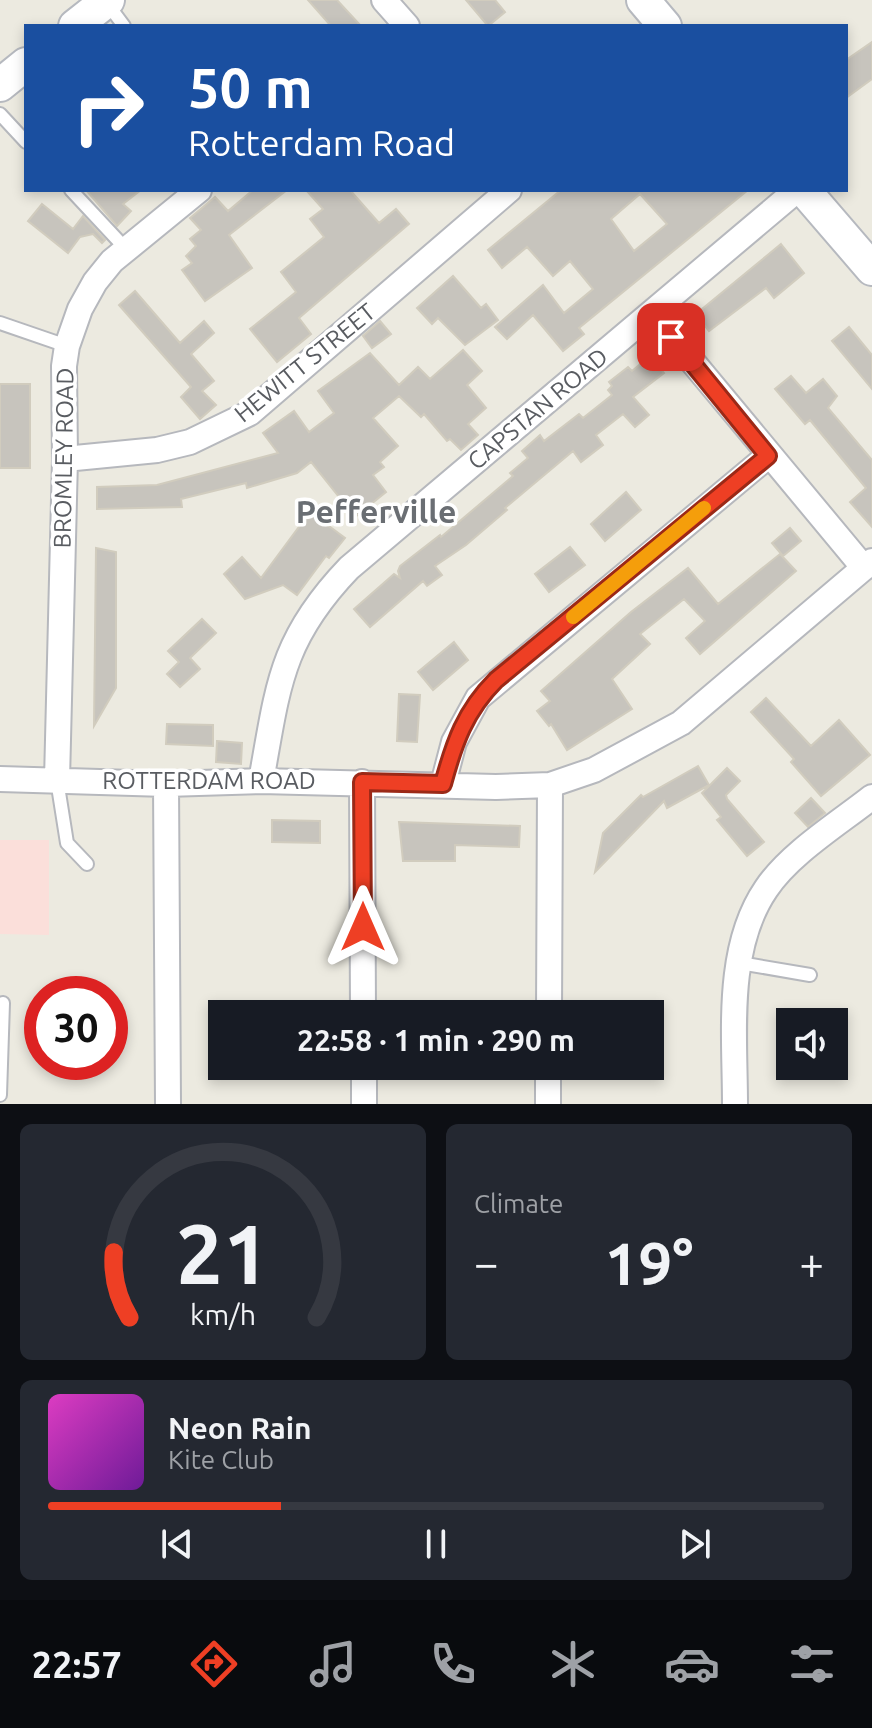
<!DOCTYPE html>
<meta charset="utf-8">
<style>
:root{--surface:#171b24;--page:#242831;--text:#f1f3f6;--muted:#9ea1a6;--line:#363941;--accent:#ee3f24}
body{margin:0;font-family:Ubuntu,sans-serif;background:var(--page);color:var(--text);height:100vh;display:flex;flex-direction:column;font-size:30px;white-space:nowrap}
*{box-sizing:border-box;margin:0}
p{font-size:26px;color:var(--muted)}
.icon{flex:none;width:44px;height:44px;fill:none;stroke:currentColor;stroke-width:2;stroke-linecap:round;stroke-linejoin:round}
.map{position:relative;height:1104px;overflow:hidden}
.side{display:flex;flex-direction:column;gap:20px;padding:20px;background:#0d0f14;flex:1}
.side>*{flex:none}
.banner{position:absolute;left:24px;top:24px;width:824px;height:168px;border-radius:0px;box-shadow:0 4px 12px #0003;background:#1a4fa0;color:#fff;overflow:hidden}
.controls{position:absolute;left:776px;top:1008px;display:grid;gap:16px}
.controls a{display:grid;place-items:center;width:72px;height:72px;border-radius:0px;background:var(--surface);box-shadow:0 4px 12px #0003;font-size:40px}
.speed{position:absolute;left:24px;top:976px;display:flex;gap:16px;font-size:40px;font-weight:700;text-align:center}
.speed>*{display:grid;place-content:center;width:104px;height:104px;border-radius:50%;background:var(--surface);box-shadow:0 4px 12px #0003;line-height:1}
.speed .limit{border:12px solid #d22;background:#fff;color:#111}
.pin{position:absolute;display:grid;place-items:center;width:68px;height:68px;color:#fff;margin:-34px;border-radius:16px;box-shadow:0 4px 12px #0006}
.me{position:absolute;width:88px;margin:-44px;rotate:0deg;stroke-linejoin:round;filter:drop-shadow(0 0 6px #0008)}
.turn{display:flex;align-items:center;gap:28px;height:168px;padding:0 32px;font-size:36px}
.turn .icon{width:104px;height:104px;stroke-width:2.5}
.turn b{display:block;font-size:56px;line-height:68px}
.big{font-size:60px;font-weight:600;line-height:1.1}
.side .tile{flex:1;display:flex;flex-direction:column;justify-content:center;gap:12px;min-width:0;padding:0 28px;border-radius:12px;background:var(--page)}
.side .dial{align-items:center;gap:0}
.dial svg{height:208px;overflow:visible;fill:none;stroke:var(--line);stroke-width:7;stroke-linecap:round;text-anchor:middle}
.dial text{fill:var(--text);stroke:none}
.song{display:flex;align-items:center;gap:24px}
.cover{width:96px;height:96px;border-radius:12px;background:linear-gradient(135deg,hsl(310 70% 55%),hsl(280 70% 35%))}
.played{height:8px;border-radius:4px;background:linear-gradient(90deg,var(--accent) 30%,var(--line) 30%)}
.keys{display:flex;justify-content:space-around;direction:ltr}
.heat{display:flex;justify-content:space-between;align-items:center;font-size:44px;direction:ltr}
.side .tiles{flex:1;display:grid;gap:20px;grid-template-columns:1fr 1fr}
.tile:last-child{grid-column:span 2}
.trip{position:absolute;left:208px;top:1000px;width:456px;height:80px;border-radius:0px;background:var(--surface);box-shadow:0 4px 12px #0003;font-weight:600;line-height:80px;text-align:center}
.dock{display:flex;height:128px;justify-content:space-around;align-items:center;background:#090b0e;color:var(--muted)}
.dock .icon{width:56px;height:56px}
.dock .selected{color:var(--accent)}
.dock b{font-size:36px;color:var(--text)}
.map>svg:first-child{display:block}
.medical{fill:#fbdfda}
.building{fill:#c7c4bd;stroke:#d1ccbe;stroke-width:2;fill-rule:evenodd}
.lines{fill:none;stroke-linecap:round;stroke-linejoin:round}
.lane-casing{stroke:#b6b8bd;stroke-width:16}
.street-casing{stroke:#b6b8bd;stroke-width:28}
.secondary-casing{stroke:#b6b9bf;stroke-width:36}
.lane{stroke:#fff;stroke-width:12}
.street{stroke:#fff;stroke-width:24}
.secondary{stroke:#fff;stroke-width:32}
.route-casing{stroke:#9b2917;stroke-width:20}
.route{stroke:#ee3f24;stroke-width:14}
.slow{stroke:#f59e0b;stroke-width:14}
.labels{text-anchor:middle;stroke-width:7;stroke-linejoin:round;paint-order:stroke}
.street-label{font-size:24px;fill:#595c61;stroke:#fff}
.district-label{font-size:32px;font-weight:bold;fill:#6a6e73;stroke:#fff}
</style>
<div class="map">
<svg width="872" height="1104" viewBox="0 0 872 1104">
<rect width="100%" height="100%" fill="#eceae0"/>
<path class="medical" d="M0,840H49V935L0,934Z"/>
<path class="building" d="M308,0H337L361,26H331Z
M466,0H495L505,12L488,26Z
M872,42V79L846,98V60Z
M86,190H141L123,204L131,211L117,226Z
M253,190H287L229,235L252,268L205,301L182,270L192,263L186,256L196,246L190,239L201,230L190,218L215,197L228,211Z
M306,190H350L379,223L396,209L409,224L299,318L311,334L277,362L250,329L296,292L281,272L324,237L310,219L323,209Z
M561,190H748L579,328L584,334L563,351L533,315L507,339L495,327L543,285L564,313L593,289L570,261L553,276L527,247L502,268L488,250ZM640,194L667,224L634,251L611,219Z
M42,204L73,229L83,216L105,240L102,243L93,234L80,237L68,253L28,221Z
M781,244L804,273L774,298L766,288L709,331L696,314Z
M453,276L481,308L486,304L498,320L465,345L438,318L432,324L417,308Z
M135,291L180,343L204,321L214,333L191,354L214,381L202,391L216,405L200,419L181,397L191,387L119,305Z
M380,321L391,334L372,348L363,336Z
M849,327L872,355V389L832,341Z
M463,350L482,371L467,385L486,408L468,424L478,435L461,450L450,439L447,441L424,414L421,417L399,396L373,418L398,446L380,462L384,467L373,475L386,492L355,517L311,462L297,473L247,488L246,483L181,499L182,507L97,509V487L157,485L278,453L263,433L294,411L309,432L334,413L318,391L370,353L399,385L418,367L430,379Z
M650,356L664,373L633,397L649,415L635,427L623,414L596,435L603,445L581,462L573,451L505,508L507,510L466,545L435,566L442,575L427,586L423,581L370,627L354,609L394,574L400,578L398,571L400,566L440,535L441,537L513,476L510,473L528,458L522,451L540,435L544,441L579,414L583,418L612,395L608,390L612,386L609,382L628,367L632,371Z
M791,376L806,393L823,379L837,396L828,408L872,460V527L850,502L866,488L810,420L805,424L775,389Z
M0,384H30V468H0Z
M626,492L641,510L605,541L591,524Z
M310,512L345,538L329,558L326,556L297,595L283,585L245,599L224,574L242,557L261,578Z
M790,528L801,541L783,556L772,543Z
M570,547L585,565L549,592L535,574Z
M96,548L116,552V688L94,726Z
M780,554L796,571L700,654L686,638L705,621L684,599L640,634L650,644L612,679L632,709L567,750L551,724L549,726L537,711L550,701L541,691L631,612L688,568L718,604Z
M202,619L216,633L190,658L200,669L180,687L167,674L179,662L168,651Z
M454,642L468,660L433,690L418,672Z
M399,694L420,695L417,742L397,741Z
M766,698L811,746L839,720L870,755L821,796L791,762L794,759L751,712Z
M167,724L213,725V746L166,744Z
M217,741L242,743L241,764L216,762Z
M698,766L709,785L667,808L664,801L595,872L603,833L641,795L643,797Z
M727,768L740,781L726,795L727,799L764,842L747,856L717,820L721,817L702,793Z
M811,798L825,813L808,827L795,813Z
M272,820L320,821V843L272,842Z
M399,822L520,826L519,847L455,845V861H403Z"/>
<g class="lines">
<defs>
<path id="lane" d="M106,2L124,26
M0,114L26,142
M71,190L126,249
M0,323L67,346
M57,780L67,843L87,864
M740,963L810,975
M0,1095L3,1003"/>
<path id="street" d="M384,0L407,26
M652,313L864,568
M65,459L157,450L190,442L250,413L509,190
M0,779L166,784L261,781L496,787L550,785L594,770L681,723L872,561
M57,780L65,459L64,366L67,346L80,309L95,282L112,261L199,190
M261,781C278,687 280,640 349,568L797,190
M362,782L363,1014
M166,784L168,1104
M443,784L454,742L478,698L768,456
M549,1014L550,785
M364,1066V1104
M548,1104V1066
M735,1104C735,1035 725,949 766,889C789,854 839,823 872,797"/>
<path id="secondary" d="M643,0L665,26
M75,26L108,0
M0,85L26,64
M804,190L872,269"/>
</defs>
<use href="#lane" class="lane-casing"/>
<use href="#street" class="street-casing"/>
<use href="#secondary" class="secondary-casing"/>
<use href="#lane" class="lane"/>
<use href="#street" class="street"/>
<use href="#secondary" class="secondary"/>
</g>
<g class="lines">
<defs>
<path id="route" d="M363,927L362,782L443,784C454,743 465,711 496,680L768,456L671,337"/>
</defs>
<use href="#route" class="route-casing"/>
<use href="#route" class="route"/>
<path class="slow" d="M573,617L704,508"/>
</g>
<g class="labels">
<g class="street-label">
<text transform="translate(305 363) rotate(-39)" y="8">HEWITT STREET</text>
<text transform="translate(538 409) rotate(-40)" y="8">CAPSTAN ROAD</text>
<text transform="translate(64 458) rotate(-89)" y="8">BROMLEY ROAD</text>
<text x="209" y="789">ROTTERDAM ROAD</text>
</g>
<g class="district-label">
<text x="376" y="523">Pefferville</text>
</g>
</g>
</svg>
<div class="controls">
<a><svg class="icon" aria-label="sound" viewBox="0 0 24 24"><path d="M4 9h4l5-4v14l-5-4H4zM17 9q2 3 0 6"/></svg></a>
</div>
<div class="speed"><div class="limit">30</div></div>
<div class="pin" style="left:671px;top:337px;background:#d93025"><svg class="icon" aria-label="arrive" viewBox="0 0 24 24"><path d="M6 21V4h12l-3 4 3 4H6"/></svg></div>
<svg class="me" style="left:363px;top:927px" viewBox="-20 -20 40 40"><path d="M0-17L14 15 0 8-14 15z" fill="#ee3f24" stroke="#fff" stroke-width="4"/></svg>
<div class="trip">22:58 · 1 min · 290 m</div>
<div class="banner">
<div class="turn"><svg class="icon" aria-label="right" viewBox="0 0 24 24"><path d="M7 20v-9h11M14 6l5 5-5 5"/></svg><div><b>50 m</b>Rotterdam Road</div></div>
</div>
</div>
<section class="side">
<div class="tiles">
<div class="tile dial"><svg viewBox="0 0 100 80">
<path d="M14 69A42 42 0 1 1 86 69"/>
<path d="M14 69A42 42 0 0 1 8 44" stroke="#ee3f24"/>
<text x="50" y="56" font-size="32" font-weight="700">21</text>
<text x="50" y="72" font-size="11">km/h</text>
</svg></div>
<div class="tile"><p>Climate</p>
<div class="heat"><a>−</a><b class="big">19°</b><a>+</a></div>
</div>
<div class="tile">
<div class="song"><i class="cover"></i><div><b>Neon Rain</b><p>Kite Club</p></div></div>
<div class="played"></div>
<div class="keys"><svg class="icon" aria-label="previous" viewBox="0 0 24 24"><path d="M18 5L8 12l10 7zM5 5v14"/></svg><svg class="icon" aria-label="pause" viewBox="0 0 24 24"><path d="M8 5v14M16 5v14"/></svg><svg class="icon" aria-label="next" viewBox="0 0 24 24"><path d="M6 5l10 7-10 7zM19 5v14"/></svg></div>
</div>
</div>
</section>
<nav class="dock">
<b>22:57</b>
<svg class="icon selected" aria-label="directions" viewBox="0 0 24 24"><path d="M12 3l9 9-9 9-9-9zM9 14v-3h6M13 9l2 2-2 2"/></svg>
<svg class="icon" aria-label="music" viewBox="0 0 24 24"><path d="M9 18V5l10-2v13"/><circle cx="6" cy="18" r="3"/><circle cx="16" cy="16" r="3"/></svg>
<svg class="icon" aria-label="phone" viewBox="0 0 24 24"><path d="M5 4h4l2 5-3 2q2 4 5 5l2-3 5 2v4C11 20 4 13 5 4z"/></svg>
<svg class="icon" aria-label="climate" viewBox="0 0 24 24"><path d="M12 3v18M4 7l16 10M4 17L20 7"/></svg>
<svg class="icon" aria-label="car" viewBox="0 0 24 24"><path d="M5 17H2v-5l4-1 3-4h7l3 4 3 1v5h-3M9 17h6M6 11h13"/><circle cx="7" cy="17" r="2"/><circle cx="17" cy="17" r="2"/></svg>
<svg class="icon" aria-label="filters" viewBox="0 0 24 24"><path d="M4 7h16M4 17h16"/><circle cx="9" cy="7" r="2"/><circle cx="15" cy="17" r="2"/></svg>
</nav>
